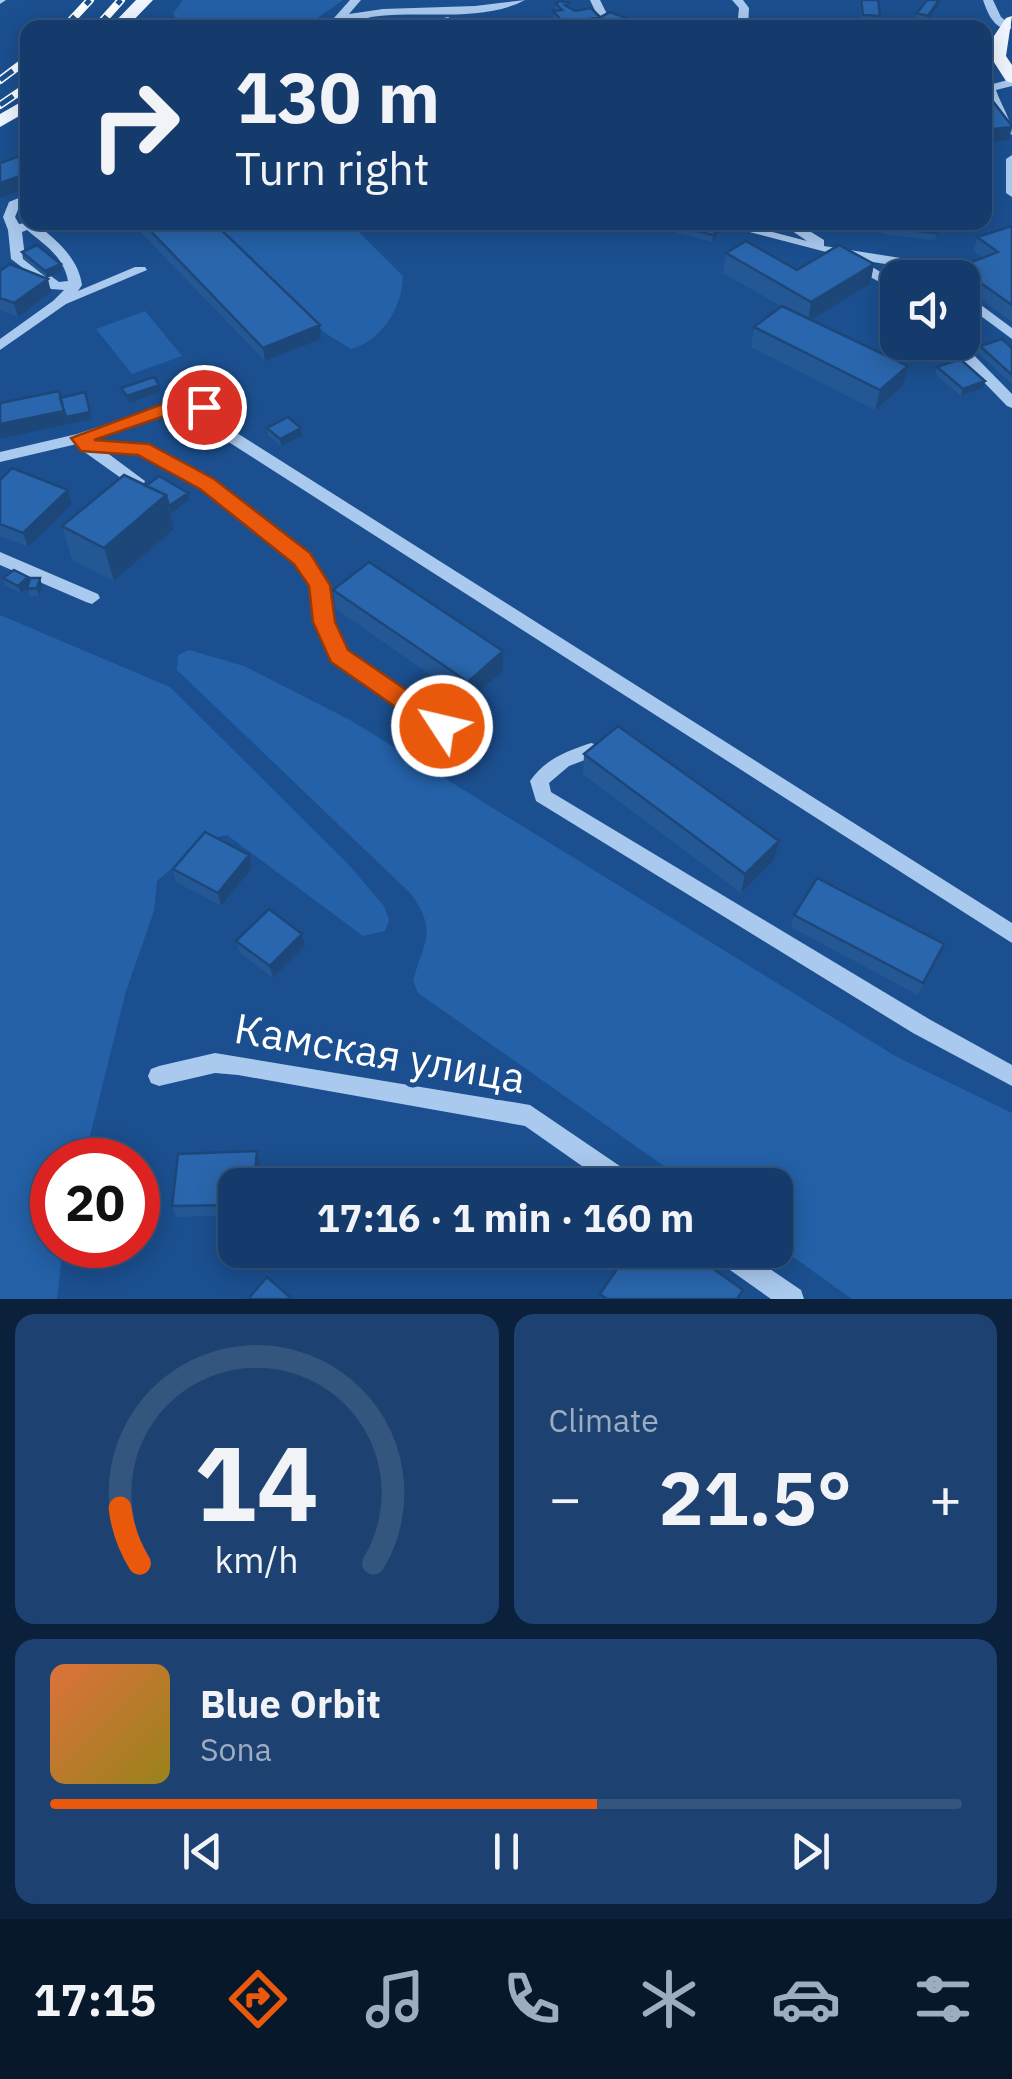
<!DOCTYPE html>
<meta charset="utf-8">
<style>
:root{--surface:#143b6b;--page:#1d4271;--text:#f1f3f6;--muted:#9dadc1;--line:#33557e;--accent:#ea580c}
body{margin:0;font-family:"IBM Plex Sans",sans-serif;background:var(--page);color:var(--text);height:100vh;display:flex;flex-direction:column;font-size:38px;white-space:nowrap}
*{box-sizing:border-box;margin:0}
p{font-size:32px;color:var(--muted)}
.icon{flex:none;width:55px;height:55px;fill:none;stroke:currentColor;stroke-width:2;stroke-linecap:round;stroke-linejoin:round}
.map{position:relative;height:1299px;overflow:hidden}
.panel{display:flex;flex-direction:column;gap:15px;padding:15px;background:#0b203b;flex:1}
.panel>*{flex:none}
.guide{position:absolute;left:20px;top:20px;width:972px;height:210px;border-radius:20px;box-shadow:0 5px 25px #0003,0 0 0 2px var(--line);background:#143b6b;color:var(--text);overflow:hidden}
.tools{position:absolute;left:880px;top:260px;display:grid;gap:20px}
.tools a{display:grid;place-items:center;width:100px;height:100px;border-radius:20px;background:var(--surface);box-shadow:0 5px 25px #0003,0 0 0 2px var(--line);font-size:50px}
.speed{position:absolute;left:30px;top:1138px;display:flex;gap:20px;font-size:50px;font-weight:700;text-align:center}
.speed>*{display:grid;place-content:center;width:130px;height:130px;border-radius:50%;background:var(--surface);box-shadow:0 5px 25px #0003,0 0 0 2px var(--line);line-height:1}
.speed .limit{border:15px solid #d22;background:#fff;color:#111}
.pin{position:absolute;display:grid;place-items:center;width:85px;height:85px;color:#fff;margin:-42px;border:5px solid #fff;border-radius:50%;box-shadow:0 2px 10px #0007}
.me{position:absolute;width:110px;margin:-55px;rotate:305deg;stroke-linejoin:round;filter:drop-shadow(0 0 8px #0008)}
.turn{display:flex;align-items:center;gap:35px;height:210px;padding:0 50px;font-size:45px}
.turn .icon{width:130px;height:130px;stroke-width:2.5}
.turn b{display:block;font-size:70px;line-height:85px}
.big{font-size:75px;font-weight:800;line-height:1.1}
.panel .widget{flex:1;display:flex;flex-direction:column;justify-content:center;gap:15px;min-width:0;padding:0 35px;border-radius:20px;background:var(--page)}
.panel .dial{align-items:center;gap:0}
.dial svg{height:260px;overflow:visible;fill:none;stroke:var(--line);stroke-width:7;stroke-linecap:round;text-anchor:middle}
.dial text{fill:var(--text);stroke:none}
.song{display:flex;align-items:center;gap:30px}
.cover{width:120px;height:120px;border-radius:15px;background:linear-gradient(135deg,hsl(20 70% 55%),hsl(50 70% 35%))}
.played{height:10px;border-radius:5px;background:linear-gradient(90deg,var(--accent) 60%,var(--line) 60%)}
.keys{display:flex;justify-content:space-around;direction:ltr}
.heat{display:flex;justify-content:space-between;align-items:center;font-size:55px;direction:ltr}
.panel .tiles{flex:1;display:grid;gap:15px;grid-template-columns:1fr 1fr}
.widget:last-child{grid-column:span 2}
.trip{position:absolute;left:218px;top:1168px;width:575px;height:100px;border-radius:20px;background:var(--surface);box-shadow:0 5px 25px #0003,0 0 0 2px var(--line);font-weight:800;line-height:100px;text-align:center}
.tabs{display:flex;height:160px;justify-content:space-around;align-items:center;background:#08182b;color:var(--muted)}
.tabs .icon{width:70px;height:70px}
.tabs .on{color:var(--accent)}
.tabs b{font-size:45px;color:var(--text)}
.map>svg:first-child{display:block}
.green{fill:#2461a8}
.lines{fill:none;stroke-linecap:round;stroke-linejoin:round}
.minor{fill:#a9c9ee;fill-rule:evenodd}
.major{fill:#f0f6ff;fill-rule:evenodd}
.rail-casing{stroke:#fff;stroke-width:8}
.rail{stroke:#1b4f8f;stroke-width:5;stroke-dasharray:16;stroke-linecap:butt}
.wall{fill:#245895}
.shaded-wall{fill:#1d4779}
.building{fill:#2a66ad;stroke:#1d4779;stroke-width:2.5}
.route{fill:#ea580c;stroke:#983908;stroke-width:2.5}
.labels{text-anchor:middle;stroke-width:10;stroke-linejoin:round;paint-order:stroke}
.near-street-label{font-size:42px;fill:#fff;stroke:#1b4f8f}
</style>
<div class="map">
<svg width="1012" height="1299" viewBox="0 0 1012 1299">
<rect width="100%" height="100%" fill="#1b4f8f"/>
<path class="green" d="M183,0H343L305,27L183,28L173,14Z
M215,223H350L403,276C403,306 381,342 351,349L325,333Z
M145,311L182,356L132,374L96,329Z
M0,615L170,687L348,864L384,906L389,920L385,931L363,936L227,835L206,839L157,881L154,911L126,991L84,1160H52V1245H63L57,1299H0Z
M189,650L244,666L350,720L897,1057L1012,1113V1299H852L775,1244V1185H691L418,993L413,981C424,940 438,932 411,894L177,670L178,655Z"/>
<g class="lines">
<path class="minor" d="M0,0H6L0,4Z
M350,0H361L349,14L383,9L475,6L525,0C484,22 425,11 379,16C359,18 339,28 319,28L334,18Z
M590,0H600L614,28H603Z
M732,0H743L749,8L748,28H737L739,8Z
M983,0H993L1001,17L1011,25V29C994,30 988,14 983,0Z
M448,17L453,20L452,22L426,28H402Z
M1012,79V86L996,90C1001,105 1012,120 1012,135C996,125 987,104 985,86Z
M1012,155V197L1006,193V159Z
M28,194V203L19,207L15,217L19,224L34,222C56,240 78,257 82,285L78,291L135,267H145L147,270L66,304L0,350V339L53,301L64,290L51,289L11,259L8,230L3,217L9,202ZM27,230C45,245 64,257 68,281L59,282L25,257L22,232Z
M711,222H734L807,241L779,222H795L824,240V246L920,261L945,278H928L911,268L860,260L898,282V292L850,266L848,263L853,259Z
M962,291L1012,328V339L962,302Z
M945,342H961L1012,394V408L1007,406Z
M204,402L209,404L237,433L1012,923V943L227,441L200,412L170,413L91,440L147,444L213,480L308,555L328,585L333,623L346,651L448,721L451,726L448,731H436L333,660L315,623L312,586L296,563L201,488L139,453L106,452L145,481L134,507L128,508L120,503L128,483L83,451L77,444L0,462V452L77,434L169,403Z
M0,552L98,594L100,598L92,604L86,602L0,565Z
M591,743L598,745L600,750L598,755L569,766L549,783L551,792L929,1019L1012,1065V1086L913,1033L536,801L530,781C545,759 567,751 591,743Z
M215,1053L530,1105L636,1177L640,1185H609L525,1126L238,1075L215,1073L159,1086L151,1083L148,1076L151,1069L159,1066Z
M709,1250H742L801,1290L804,1299H771L713,1258Z"/>
<path class="major" d="M136,0H153L126,28H109Z
M1012,16L1006,56L1012,65V83L1006,81L990,56L994,36L1006,18Z
M28,98V111L0,127V114Z"/>
<defs>
<path id="rail" d="M64,28L90,0
M96,28L121,0
M0,80L28,59
M0,105L28,86"/>
</defs>
<use href="#rail" class="rail-casing"/>
<use href="#rail" class="rail"/>
</g>
<path class="wall" d="M859,0H878L880,16L879,22H862Z
M556,4L571,8L583,26L562,28L553,18Z
M938,6L926,22L916,20L917,13Z
M131,222H213L320,325L321,339L265,361Z
M636,222H723L722,228L712,242Z
M850,222L937,223V233L935,240L889,235Z
M1012,226V322L962,286V278H956L958,267L983,258L974,251L977,237Z
M22,252L62,271L47,278L23,259Z
M726,253L797,270L874,264L870,284L811,320L908,366L903,386L875,410L751,347L754,327L781,306L723,273Z
M899,267L924,275V278H902L898,273Z
M0,271L51,292L18,317L0,310Z
M980,346L1012,348V384L978,353Z
M937,367L983,388L961,396L935,374Z
M267,428H301L302,436L281,446L268,435Z
M0,480L68,490L72,504L28,547L0,536Z
M189,500L170,513L174,529L114,581L72,560L62,526Z
M3,578L29,581L42,585L39,596H29L28,587L21,593L5,585Z
M333,590L503,651V671L468,701L336,609Z
M584,754L779,841L774,860L741,893L583,774Z
M249,855L252,868L221,906L176,882L173,869Z
M794,915L944,944L918,995L791,927Z
M302,934L305,946L273,978L240,953L236,941Z
M260,1163L258,1185H235V1215L176,1217L172,1206Z"/>
<path class="shaded-wall" d="M939,0L938,6L926,22L928,16Z
M600,17L599,23L578,28H565V24Z
M1012,127L1009,140L985,143V130Z
M28,173V188L0,198V183Z
M723,222L722,228L712,242L713,235Z
M61,264L62,271L47,278L45,271Z
M874,264L870,284L808,322L811,302Z
M48,279L51,292L18,317L14,303Z
M320,325L321,339L265,361L263,348Z
M908,366L903,386L875,410L880,390Z
M985,381L983,388L961,396L963,389Z
M159,385L161,392L129,403L127,396Z
M64,411L68,424L0,439V424Z
M90,412L92,419L68,424L66,417Z
M301,428L302,436L281,446L280,439Z
M68,490L72,504L28,547L23,533Z
M188,493L189,500L171,513L169,506Z
M166,495L174,529L114,581L104,548Z
M28,577L31,584L21,593L18,586Z
M40,578L42,585L39,596L37,588Z
M503,651V671L468,701V682Z
M779,841L774,860L741,893L745,874Z
M249,855L252,868L221,906L218,893Z
M302,934L305,946L273,978L270,966Z
M257,1151L260,1163L258,1185H254Z"/>
<path class="building" d="M861,0H878L880,16L863,15Z
M927,0H939L928,16L917,13Z
M559,1L571,3L565,5L575,11L591,8L600,17L565,24L553,11L562,10L556,4Z
M610,12L649,27L581,28Z
M450,20L458,28H421Z
M522,21L538,28H509Z
M985,91L1012,126V127L985,130Z
M28,153V173L0,183V163Z
M142,222H213L320,325L263,348Z
M663,222H722L713,235Z
M873,222L937,223V233L891,228Z
M1012,226V305L958,267L998,252L977,237Z
M746,241L797,270L839,245L874,264L811,302L726,253Z
M37,245L61,264L45,271L22,252Z
M911,263L924,275L911,278L899,267Z
M10,264L48,279L14,303L0,298V271Z
M782,306L908,366L880,390L754,327Z
M1002,339L1012,348V375L980,346Z
M960,359L985,381L963,389L937,367Z
M154,377L159,385L127,396L121,388Z
M59,391L64,411L0,424V403Z
M85,392L90,412L66,417L60,398Z
M288,417L301,428L280,439L267,428Z
M12,468L68,490L23,533L0,524V480Z
M124,475L166,495L104,548L62,526Z
M159,476L188,493L169,506L166,495L146,486Z
M369,562L503,651L468,682L333,590Z
M14,570L28,577L18,586L3,578Z
M30,578H40L37,588L27,589Z
M618,726L779,841L745,874L584,754Z
M205,832L249,855L218,893L173,869Z
M817,878L944,944L923,983L794,915Z
M269,909L302,934L270,966L236,941Z
M257,1151L254,1185H235V1205L172,1206L178,1154Z
M630,1250H687L743,1290L737,1299H607L600,1294Z
M267,1277L292,1299H248Z"/>
<path class="route" d="M168,402L204,401L214,407L204,413L170,414L94,440L149,444L214,479L310,553L330,585L335,622L348,650L450,720V733H433L331,662L313,622L309,586L294,564L200,489L138,455L81,451L71,438Z"/>
<g class="labels">
<g class="near-street-label">
<text transform="translate(380 1053) rotate(10)" y="15">Камская улица</text>
</g>
</g>
</svg>
<div class="tools">
<a><svg class="icon" aria-label="sound" viewBox="0 0 24 24"><path d="M4 9h4l5-4v14l-5-4H4zM17 9q2 3 0 6"/></svg></a>
</div>
<div class="speed"><div class="limit">20</div></div>
<div class="pin" style="left:204px;top:407px;background:#d93025"><svg class="icon" aria-label="arrive" viewBox="0 0 24 24"><path d="M6 21V4h12l-3 4 3 4H6"/></svg></div>
<svg class="me" style="left:442px;top:726px" viewBox="-20 -20 40 40"><circle r="17" fill="#ea580c" stroke="#fff" stroke-width="3"/><path d="M0-11L8 9 0 5-8 9z" fill="#fff"/></svg>
<div class="trip">17:16 · 1 min · 160 m</div>
<div class="guide">
<div class="turn"><svg class="icon" aria-label="right" viewBox="0 0 24 24"><path d="M7 20v-9h11M14 6l5 5-5 5"/></svg><div><b>130 m</b>Turn right</div></div>
</div>
</div>
<section class="panel">
<div class="tiles">
<div class="widget dial"><svg viewBox="0 0 100 80">
<path d="M14 69A42 42 0 1 1 86 69"/>
<path d="M14 69A42 42 0 0 1 8 52" stroke="#ea580c"/>
<text x="50" y="56" font-size="32" font-weight="700">14</text>
<text x="50" y="72" font-size="11">km/h</text>
</svg></div>
<div class="widget"><p>Climate</p>
<div class="heat"><a>−</a><b class="big">21.5°</b><a>+</a></div>
</div>
<div class="widget">
<div class="song"><i class="cover"></i><div><b>Blue Orbit</b><p>Sona</p></div></div>
<div class="played"></div>
<div class="keys"><svg class="icon" aria-label="previous" viewBox="0 0 24 24"><path d="M18 5L8 12l10 7zM5 5v14"/></svg><svg class="icon" aria-label="pause" viewBox="0 0 24 24"><path d="M8 5v14M16 5v14"/></svg><svg class="icon" aria-label="next" viewBox="0 0 24 24"><path d="M6 5l10 7-10 7zM19 5v14"/></svg></div>
</div>
</div>
</section>
<nav class="tabs">
<b>17:15</b>
<svg class="icon on" aria-label="directions" viewBox="0 0 24 24"><path d="M12 3l9 9-9 9-9-9zM9 14v-3h6M13 9l2 2-2 2"/></svg>
<svg class="icon" aria-label="music" viewBox="0 0 24 24"><path d="M9 18V5l10-2v13"/><circle cx="6" cy="18" r="3"/><circle cx="16" cy="16" r="3"/></svg>
<svg class="icon" aria-label="phone" viewBox="0 0 24 24"><path d="M5 4h4l2 5-3 2q2 4 5 5l2-3 5 2v4C11 20 4 13 5 4z"/></svg>
<svg class="icon" aria-label="climate" viewBox="0 0 24 24"><path d="M12 3v18M4 7l16 10M4 17L20 7"/></svg>
<svg class="icon" aria-label="car" viewBox="0 0 24 24"><path d="M5 17H2v-5l4-1 3-4h7l3 4 3 1v5h-3M9 17h6M6 11h13"/><circle cx="7" cy="17" r="2"/><circle cx="17" cy="17" r="2"/></svg>
<svg class="icon" aria-label="filters" viewBox="0 0 24 24"><path d="M4 7h16M4 17h16"/><circle cx="9" cy="7" r="2"/><circle cx="15" cy="17" r="2"/></svg>
</nav>
